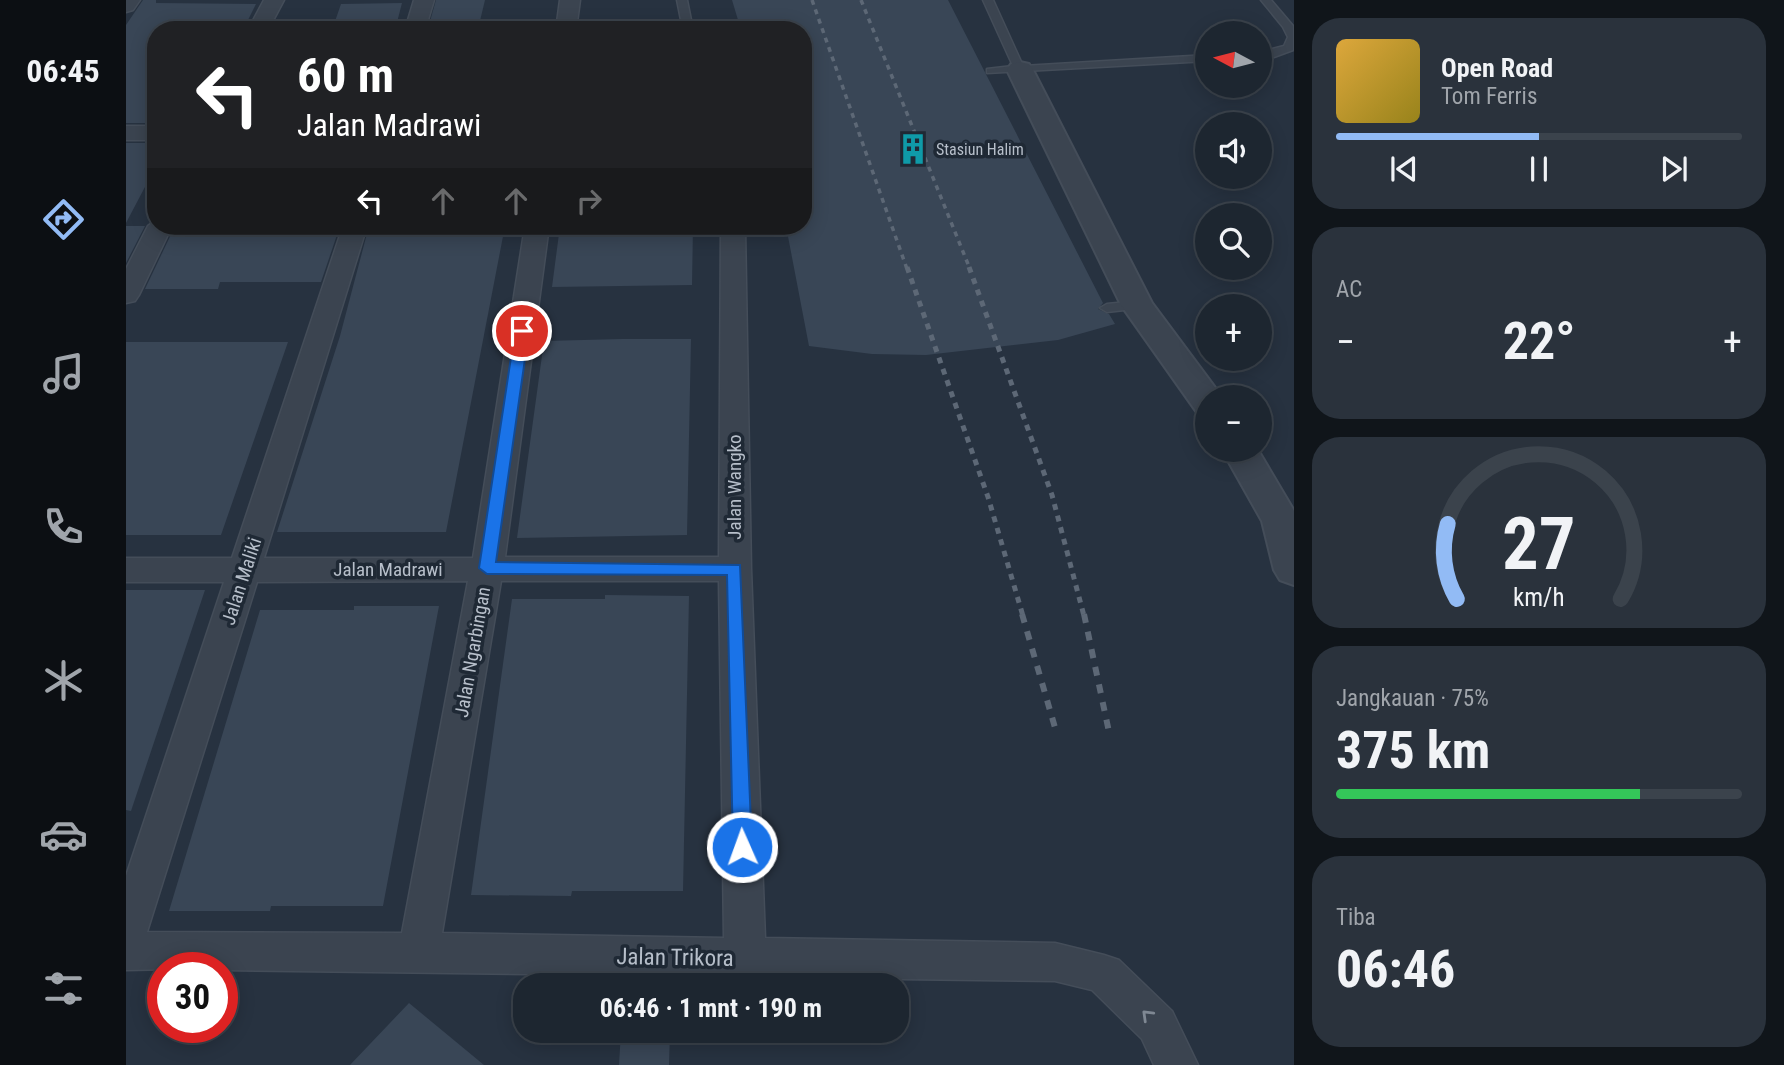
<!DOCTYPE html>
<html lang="id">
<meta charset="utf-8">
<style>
:root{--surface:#1d2630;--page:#2a323c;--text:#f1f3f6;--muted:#a0a5ab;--line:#3b434c;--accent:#92bbf5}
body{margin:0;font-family:"Roboto Condensed",sans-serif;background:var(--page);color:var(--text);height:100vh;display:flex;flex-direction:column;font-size:26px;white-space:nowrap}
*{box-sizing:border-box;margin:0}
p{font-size:23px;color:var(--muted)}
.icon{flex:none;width:38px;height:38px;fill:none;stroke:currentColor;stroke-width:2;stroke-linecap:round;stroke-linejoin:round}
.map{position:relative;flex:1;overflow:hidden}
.side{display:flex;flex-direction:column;gap:18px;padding:18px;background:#10151a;width:490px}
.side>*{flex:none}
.banner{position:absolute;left:21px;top:21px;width:665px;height:214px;border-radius:28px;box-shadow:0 4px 18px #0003,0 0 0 2px var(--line);background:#202124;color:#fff;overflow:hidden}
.needle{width:46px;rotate:277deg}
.buttons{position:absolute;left:1069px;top:21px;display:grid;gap:14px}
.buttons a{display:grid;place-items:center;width:77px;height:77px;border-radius:50%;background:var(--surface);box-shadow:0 4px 18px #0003,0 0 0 2px var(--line);font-size:35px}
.speed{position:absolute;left:21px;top:952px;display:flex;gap:14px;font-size:35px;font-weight:700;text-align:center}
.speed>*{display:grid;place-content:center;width:91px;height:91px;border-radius:50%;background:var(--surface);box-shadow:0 4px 18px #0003,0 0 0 2px var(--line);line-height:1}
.speed .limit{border:10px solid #d22;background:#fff;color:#111}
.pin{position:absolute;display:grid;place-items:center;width:60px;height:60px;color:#fff;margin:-30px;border:4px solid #fff;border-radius:50%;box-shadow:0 2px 7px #0007}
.me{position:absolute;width:77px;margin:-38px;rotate:358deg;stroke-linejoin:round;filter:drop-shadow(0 0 5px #0008)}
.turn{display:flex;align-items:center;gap:24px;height:147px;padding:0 35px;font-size:32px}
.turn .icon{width:91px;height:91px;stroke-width:2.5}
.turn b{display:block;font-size:49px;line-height:60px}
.lanes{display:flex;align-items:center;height:66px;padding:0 35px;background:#0003;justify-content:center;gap:35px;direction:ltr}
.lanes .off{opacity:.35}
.big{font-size:52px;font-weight:700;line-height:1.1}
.side .card{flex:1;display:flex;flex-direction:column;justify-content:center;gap:10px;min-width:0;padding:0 24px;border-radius:28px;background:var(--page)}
.side .dial{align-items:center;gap:0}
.dial svg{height:182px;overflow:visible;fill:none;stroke:var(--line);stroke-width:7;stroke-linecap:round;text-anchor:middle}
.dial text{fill:var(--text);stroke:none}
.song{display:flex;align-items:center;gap:21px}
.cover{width:84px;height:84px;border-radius:10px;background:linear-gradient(135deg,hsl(40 70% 55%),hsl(50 70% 35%))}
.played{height:7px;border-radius:4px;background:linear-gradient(90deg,var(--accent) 50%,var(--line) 50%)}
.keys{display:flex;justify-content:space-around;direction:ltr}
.heat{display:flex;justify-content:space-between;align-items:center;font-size:38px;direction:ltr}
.charge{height:10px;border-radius:5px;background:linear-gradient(90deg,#34c759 75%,var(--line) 0)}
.trip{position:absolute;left:387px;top:973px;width:396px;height:70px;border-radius:28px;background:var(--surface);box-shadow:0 4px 18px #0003,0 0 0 2px var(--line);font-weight:700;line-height:70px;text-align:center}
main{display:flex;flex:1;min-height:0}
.tab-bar{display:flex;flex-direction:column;width:126px;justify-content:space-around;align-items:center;background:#0c0f13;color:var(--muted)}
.tab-bar .icon{width:49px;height:49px}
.tab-bar .selected{color:var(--accent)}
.tab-bar b{font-size:32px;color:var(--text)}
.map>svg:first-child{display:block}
.building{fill:#394656}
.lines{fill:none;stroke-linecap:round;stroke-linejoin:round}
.service-casing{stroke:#444d59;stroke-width:3}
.minor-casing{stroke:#444d59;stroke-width:3}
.tertiary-casing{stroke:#444d59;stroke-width:4}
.service{fill:#3b4450;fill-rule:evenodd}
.minor{fill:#3b4450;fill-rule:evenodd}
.tertiary{fill:#3b4450;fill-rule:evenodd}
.rail-far2{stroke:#5d6876;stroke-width:3.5;stroke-dasharray:5 5;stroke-linecap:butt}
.rail-far1{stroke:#5d6876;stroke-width:5;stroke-dasharray:6 6;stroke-linecap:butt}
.rail{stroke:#5d6876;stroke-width:6;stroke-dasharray:9 9;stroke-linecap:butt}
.oneway{stroke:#7f8893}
.route{fill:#1a73e8;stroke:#114b97;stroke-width:2}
.labels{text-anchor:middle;stroke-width:7;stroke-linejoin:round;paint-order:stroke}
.far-poi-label{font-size:16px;fill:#b7bfca;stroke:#1f2935;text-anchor:start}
.street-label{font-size:19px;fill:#b7bfca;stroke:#1f2935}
.near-street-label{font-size:23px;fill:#b7bfca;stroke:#1f2935}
</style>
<main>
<nav class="tab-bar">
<b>06:45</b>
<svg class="icon selected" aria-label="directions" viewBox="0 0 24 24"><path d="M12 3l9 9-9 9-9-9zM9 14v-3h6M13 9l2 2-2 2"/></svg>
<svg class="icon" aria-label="music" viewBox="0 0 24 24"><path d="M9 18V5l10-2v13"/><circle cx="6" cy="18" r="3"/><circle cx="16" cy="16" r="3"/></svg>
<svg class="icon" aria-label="phone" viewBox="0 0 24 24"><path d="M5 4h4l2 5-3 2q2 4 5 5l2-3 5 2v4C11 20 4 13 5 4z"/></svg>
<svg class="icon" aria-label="climate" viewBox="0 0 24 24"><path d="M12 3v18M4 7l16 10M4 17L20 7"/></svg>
<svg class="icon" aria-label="car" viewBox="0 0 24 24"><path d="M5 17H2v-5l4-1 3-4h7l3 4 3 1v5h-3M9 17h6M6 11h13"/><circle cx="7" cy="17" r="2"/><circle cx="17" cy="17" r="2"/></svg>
<svg class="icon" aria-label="filters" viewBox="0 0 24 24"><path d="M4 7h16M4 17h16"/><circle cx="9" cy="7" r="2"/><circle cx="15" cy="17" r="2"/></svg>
</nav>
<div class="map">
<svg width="1168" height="1065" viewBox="0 0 1168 1065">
<rect width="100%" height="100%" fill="#273240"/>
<path class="building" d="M17,0H30V3L130,4L117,30H30V123H0V25Z
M310,0H359L353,25H303Z
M606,0H822L977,303L972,309L983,314L989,324L932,340L800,355L746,354L683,346L660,226H677V30H615Z
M276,3L269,30H206L215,4Z
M0,143H30V166L0,223Z
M0,226H19L0,263Z
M49,226H214L195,282H94L92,289H19Z
M243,226H379L320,532H151L214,336Z
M434,226H567L566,285L426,287Z
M496,339H565L561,535L391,538L418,341Z
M0,342H162L95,535H0Z
M0,590H79L5,811L0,810Z
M479,595L563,596L557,891H446L445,896L345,895L386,599H479Z
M228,606H313L257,906H145L144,911H43L134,610H228Z
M283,1003L358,1065H224Z
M495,1031H544L543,1065H493Z"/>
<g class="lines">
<defs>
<path id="service" d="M551,0H561L567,30H557Z
M857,0H867L897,66L1082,55V61L861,73V69L887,66Z
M1135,0H1145L1167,26V50L1148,57L1134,58V52L1158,46L1162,37L1157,27Z
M1011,301L1018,305L1016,308L981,312L974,308L981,304Z"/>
<path id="minor" d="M0,0H14L7,10L0,12Z
M138,0H158L142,30H122Z
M288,0H308L299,30H279Z
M434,0H454L450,30H430Z
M0,126H30V140H0Z
M30,220V226H46L13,295L9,301L0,303V269L22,226Z
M217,226H241L138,558H347L399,226H423L379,557H593L595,226H619L625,569L639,938L929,943L978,955L993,960L1046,1011L1072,1065H1028L1016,1039L966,990L929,981L96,970V968L0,970V876L98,582H0V558H106ZM342,581L276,933L21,932L131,582ZM375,581H593L598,938L316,933Z"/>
<path id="tertiary" d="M894,62L903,64L907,70L1026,303L1096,397H1082V414L1070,411L995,305L881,70L885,64Z
M1096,450H1132L1168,511V585L1154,580L1148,570L1136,521Z"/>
</defs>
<use href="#service" class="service-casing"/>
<use href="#minor" class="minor-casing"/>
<use href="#tertiary" class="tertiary-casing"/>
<use href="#service" class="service"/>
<use href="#minor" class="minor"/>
<use href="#tertiary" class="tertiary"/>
<path class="rail-far2" d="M686,0L781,269
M735,0L844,269"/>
<path class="rail-far1" d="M781,267L862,497L897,616
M843,267L926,495L958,616"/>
<path class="rail" d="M896,614L930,731
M958,614L983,732"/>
</g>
<defs><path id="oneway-chevron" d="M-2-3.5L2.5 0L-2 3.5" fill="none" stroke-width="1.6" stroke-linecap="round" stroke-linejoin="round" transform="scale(1.75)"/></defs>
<use class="oneway" href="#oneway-chevron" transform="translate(1021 1015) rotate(-136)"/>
<path class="route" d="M396,327L403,331L370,562L614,565L626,847L623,853L616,856L609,853L607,847L601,575L361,574L353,568L389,331Z"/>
<defs>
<symbol id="building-bare" viewBox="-9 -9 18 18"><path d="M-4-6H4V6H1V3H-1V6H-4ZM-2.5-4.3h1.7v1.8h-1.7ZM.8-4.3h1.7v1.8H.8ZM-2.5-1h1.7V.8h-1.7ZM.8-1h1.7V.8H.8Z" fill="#0f9aa8" stroke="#1f2935" stroke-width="2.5" paint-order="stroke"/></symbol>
</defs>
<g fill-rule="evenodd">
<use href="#building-bare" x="765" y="127" width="44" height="44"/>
</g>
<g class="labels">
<g class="far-poi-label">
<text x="810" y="155">Stasiun Halim</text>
</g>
<g class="street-label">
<text transform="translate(608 487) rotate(-90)" y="7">Jalan Wangko</text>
<text x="262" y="576">Jalan Madrawi</text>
<text transform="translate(115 581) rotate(-72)" y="7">Jalan Maliki</text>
<text transform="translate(346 652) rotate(-80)" y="7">Jalan Ngarbingan</text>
</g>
<g class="near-street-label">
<text transform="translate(549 957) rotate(1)" y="8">Jalan Trikora</text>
</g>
</g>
</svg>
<div class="buttons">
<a><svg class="needle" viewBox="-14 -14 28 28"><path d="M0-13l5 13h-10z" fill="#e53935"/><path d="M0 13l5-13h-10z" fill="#a0a5ab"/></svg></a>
<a><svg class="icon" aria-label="sound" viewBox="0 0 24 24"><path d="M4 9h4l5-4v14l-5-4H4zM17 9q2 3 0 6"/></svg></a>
<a><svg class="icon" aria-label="search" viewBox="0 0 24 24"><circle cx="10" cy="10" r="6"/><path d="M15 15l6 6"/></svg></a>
<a>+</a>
<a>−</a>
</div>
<div class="speed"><div class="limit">30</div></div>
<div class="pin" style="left:396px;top:331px;background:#d93025"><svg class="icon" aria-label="arrive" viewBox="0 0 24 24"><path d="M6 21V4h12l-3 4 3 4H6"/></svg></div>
<svg class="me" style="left:616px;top:847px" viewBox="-20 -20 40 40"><circle r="17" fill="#1a73e8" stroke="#fff" stroke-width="3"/><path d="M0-11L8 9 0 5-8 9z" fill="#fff"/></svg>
<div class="trip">06:46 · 1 mnt · 190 m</div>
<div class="banner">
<div class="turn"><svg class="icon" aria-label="left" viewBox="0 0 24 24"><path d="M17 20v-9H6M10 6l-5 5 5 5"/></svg><div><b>60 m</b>Jalan Madrawi</div></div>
<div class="lanes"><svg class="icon" aria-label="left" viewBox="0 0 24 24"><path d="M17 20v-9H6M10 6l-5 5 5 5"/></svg><svg class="icon off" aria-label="ahead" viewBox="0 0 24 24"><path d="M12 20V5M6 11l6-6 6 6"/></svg><svg class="icon off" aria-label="ahead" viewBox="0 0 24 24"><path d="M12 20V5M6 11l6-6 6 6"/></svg><svg class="icon off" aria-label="right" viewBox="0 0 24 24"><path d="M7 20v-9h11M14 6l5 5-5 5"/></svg></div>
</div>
</div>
<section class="side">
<div class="card">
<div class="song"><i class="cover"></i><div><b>Open Road</b><p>Tom Ferris</p></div></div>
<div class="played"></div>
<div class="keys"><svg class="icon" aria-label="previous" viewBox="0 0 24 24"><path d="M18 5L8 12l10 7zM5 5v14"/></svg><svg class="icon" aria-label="pause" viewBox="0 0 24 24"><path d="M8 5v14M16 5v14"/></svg><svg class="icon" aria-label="next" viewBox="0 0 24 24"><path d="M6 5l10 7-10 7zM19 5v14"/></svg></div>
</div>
<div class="card"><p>AC</p>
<div class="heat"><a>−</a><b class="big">22°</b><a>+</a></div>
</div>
<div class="card dial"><svg viewBox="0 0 100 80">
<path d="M14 69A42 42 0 1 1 86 69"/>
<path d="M14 69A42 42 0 0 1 10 36" stroke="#92bbf5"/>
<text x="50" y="56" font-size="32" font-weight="700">27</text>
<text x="50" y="72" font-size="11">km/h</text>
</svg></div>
<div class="card"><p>Jangkauan · 75%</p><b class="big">375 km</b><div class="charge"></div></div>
<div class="card"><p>Tiba</p><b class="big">06:46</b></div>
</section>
</main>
